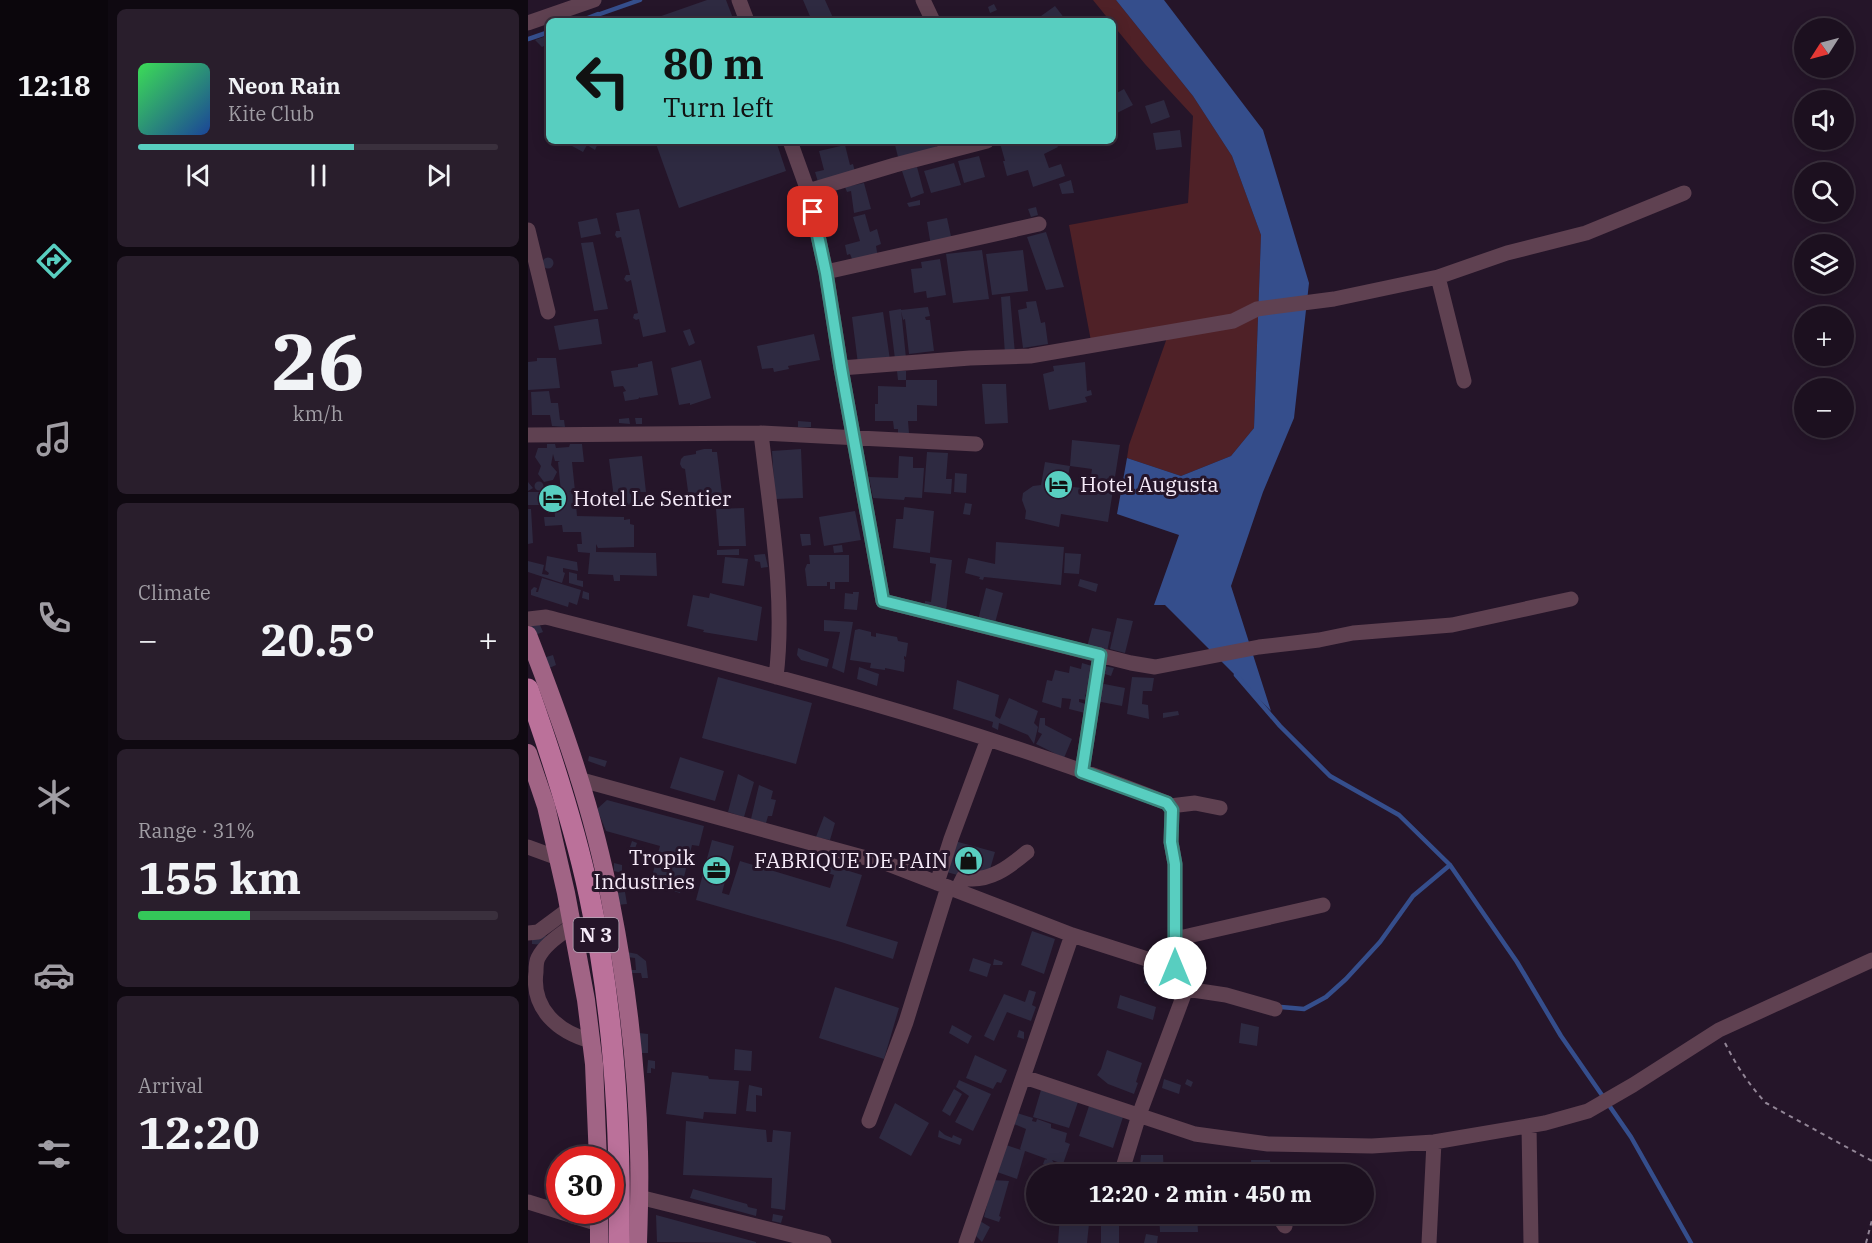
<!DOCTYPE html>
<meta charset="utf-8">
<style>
:root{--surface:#1c101f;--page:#291e2c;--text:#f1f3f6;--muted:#a09da4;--line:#3a303d;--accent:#58cec0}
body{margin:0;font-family:"IBM Plex Serif",serif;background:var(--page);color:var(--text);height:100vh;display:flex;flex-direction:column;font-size:22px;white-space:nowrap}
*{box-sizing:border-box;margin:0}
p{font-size:20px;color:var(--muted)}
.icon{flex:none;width:33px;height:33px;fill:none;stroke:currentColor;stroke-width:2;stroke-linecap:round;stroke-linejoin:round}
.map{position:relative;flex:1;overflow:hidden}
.drawer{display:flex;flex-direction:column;gap:9px;padding:9px;background:#0f0911;width:420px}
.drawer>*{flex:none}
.top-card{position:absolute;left:18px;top:18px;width:570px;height:126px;border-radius:9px;box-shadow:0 3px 15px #0003,0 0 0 2px var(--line);background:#58cec0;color:#111;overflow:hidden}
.needle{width:39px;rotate:234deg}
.controls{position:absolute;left:1266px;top:18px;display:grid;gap:12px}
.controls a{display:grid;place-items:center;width:60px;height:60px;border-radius:50%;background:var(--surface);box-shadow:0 3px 15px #0003,0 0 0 2px var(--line);font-size:30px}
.speed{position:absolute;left:18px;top:1146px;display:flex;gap:12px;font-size:30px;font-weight:700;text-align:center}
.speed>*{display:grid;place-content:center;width:78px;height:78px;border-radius:50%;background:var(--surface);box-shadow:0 3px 15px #0003,0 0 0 2px var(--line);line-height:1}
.speed .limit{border:9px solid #d22;background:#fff;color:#111}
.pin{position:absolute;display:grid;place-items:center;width:51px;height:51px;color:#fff;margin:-26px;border-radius:12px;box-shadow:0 3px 9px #0006}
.me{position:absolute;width:66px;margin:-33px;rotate:0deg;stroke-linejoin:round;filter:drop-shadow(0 0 4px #0008)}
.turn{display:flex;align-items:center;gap:21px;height:126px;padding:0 18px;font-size:27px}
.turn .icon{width:78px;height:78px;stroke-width:2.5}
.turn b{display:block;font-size:42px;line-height:51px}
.big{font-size:45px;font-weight:700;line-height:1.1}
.drawer .tile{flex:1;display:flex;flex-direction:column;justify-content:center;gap:9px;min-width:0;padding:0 21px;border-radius:9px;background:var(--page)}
.drawer .dial{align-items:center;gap:0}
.dial b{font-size:78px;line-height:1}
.song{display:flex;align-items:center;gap:18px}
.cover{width:72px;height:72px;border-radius:9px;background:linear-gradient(135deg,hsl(130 70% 55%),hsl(220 70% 35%))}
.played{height:6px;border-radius:3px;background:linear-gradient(90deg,var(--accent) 60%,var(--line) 60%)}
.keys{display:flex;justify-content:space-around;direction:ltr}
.heat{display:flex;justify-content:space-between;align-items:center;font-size:33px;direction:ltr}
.charge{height:9px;border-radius:4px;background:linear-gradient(90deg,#34c759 31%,var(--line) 0)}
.trip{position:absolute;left:498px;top:1164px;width:348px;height:60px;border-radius:30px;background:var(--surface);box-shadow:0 3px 15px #0003,0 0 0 2px var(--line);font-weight:700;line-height:60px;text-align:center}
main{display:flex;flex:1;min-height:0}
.tabs{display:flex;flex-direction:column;width:108px;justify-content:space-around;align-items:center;background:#0b060c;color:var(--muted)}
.tabs .icon{width:42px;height:42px}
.tabs .active{color:var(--accent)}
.tabs b{font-size:27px;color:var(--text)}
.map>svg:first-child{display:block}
.green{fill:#4f2127}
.water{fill:#354e8c}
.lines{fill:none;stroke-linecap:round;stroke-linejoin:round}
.stream{stroke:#354e8c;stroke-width:4.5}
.building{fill:#2e2a41}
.path{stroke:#928596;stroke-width:2;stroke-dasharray:4.5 4.5;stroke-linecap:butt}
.minor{stroke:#5f4151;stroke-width:15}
.major{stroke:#a16485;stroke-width:18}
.highway{stroke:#bb719a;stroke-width:21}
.route-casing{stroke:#39867d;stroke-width:15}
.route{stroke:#58cec0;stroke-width:10}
.labels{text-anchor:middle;stroke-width:6;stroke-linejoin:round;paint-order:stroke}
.shield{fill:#251529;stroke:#b7aaba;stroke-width:1.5}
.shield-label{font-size:20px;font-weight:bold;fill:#f5eaf8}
.poi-label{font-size:21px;fill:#f5eaf8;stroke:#251529;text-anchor:start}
</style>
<main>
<nav class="tabs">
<b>12:18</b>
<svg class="icon active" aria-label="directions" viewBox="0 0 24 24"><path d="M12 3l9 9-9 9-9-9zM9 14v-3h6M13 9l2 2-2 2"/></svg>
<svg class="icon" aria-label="music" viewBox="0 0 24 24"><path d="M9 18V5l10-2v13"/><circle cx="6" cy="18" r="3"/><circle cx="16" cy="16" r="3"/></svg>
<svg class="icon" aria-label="phone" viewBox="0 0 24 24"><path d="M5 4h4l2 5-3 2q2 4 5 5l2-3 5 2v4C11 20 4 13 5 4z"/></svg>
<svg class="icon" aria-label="climate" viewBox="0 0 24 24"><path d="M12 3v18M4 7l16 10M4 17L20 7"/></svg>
<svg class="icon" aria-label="car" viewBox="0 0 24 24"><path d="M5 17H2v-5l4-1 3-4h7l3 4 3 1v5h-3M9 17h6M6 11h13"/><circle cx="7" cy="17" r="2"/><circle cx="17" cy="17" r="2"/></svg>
<svg class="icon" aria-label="filters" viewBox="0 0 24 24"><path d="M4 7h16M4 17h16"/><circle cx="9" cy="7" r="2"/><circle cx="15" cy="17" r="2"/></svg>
</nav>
<section class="drawer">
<div class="tile">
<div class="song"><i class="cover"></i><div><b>Neon Rain</b><p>Kite Club</p></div></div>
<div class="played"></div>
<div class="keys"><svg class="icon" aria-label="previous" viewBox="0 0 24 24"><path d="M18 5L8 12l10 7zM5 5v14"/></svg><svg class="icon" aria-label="pause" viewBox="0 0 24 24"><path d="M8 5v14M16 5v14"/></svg><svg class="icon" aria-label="next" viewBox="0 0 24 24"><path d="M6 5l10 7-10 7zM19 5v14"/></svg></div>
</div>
<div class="tile dial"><b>26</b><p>km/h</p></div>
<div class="tile"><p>Climate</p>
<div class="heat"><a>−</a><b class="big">20.5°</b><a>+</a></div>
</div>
<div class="tile"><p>Range · 31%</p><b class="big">155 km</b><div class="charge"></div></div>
<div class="tile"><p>Arrival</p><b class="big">12:20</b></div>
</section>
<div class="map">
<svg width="1344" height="1243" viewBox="0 0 1344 1243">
<rect width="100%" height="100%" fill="#251529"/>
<path class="green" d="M565,0H588L665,96L704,156L733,235L726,428L703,456L653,476L599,458L601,445L640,335L563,341L541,225L660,203L665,116L617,64L585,25V21H582Z"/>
<path class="water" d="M588,0H636L735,130L781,283L766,418L735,492L703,586L743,711L637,605H626L651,535L589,514L599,458L653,476L703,456L726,428L733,235L704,156L665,96Z"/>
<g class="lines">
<path class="stream" d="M72,14L112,0
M52,21L70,14
M0,39L21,32
M708,675L752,726L802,776L871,815L922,865L989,962L1033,1036L1103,1137L1163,1243
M753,1007L776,1009L798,997L818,979L852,942L885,896L922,865"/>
</g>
<path class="building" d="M179,0H198L206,21H119Z
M275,0H297L306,20L284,21Z
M466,4L469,10L462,13L460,7Z
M527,6L537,19L517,21L513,16Z
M21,35L20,44L14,47L7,40Z
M596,89L605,105L585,115V95Z
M636,100L642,117L623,124L617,106Z
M652,130L654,147L628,150L625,133Z
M35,141H71L67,150L59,145L55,152Z
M127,141H248L258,171L151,208Z
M366,141H407L408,148L370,157Z
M475,141H527L530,147L516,154L521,168L533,164L537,176L505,187L500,170L479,176L475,161H477L472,143Z
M317,145L322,165L325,164L327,172L290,182L287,172L296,170L291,151Z
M451,156L457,177L436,183L430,161Z
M426,163L433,185L403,193L396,171Z
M389,167L396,193L383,198L374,171Z
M543,180L546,193L534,194L531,184Z
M336,183L343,209L326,213L323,191L319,192L317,187Z
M392,200V205L381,207L379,203Z
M508,207L510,215L503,217L500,209Z
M111,209L138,332L115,337L111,319L108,320L105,318L106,314L110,313L103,280L99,282L96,279L98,275H102L93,237L89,238L87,235L88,231H92L88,213Z
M337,214L342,232L349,229L353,244L348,246L350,258L326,264L322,254L319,255L317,245L332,241L325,217Z
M69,218L73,234L53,238L50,222Z
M419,218L424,241L403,246L399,222Z
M518,232L536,287L518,290L499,237Z
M65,242L80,309L66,311L53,243Z
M454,250L461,299L425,303L418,254Z
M495,250L500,291L464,295L458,254Z
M14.5 263a5.5 5.5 0 1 1 11 0a5.5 5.5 0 1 1-11 0Z
M412,259L418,295L399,298L398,291L386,293L383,269L394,268L393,262Z
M482,296L487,354H477L473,297Z
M508,301L513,323L517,322L520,344L495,348L490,310L499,308L498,302Z
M400,307L402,316L397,317L398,320H402L406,351L381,354L377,319L375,320L373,310Z
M373,309L378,358L367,359L361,311Z
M355,312L362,360L330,364L324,317Z
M67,319H70L74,344L31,350L26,326Z
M162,329L167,343L161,346L155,331Z
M286,334L292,360L260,366L261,369L246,372L245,368L234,369L229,346Z
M9,358H28L32,388L0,390V362L9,361Z
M173,360L183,398L162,405V403L151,405L143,368Z
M124,361L130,395L112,398V397L110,399L97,401L95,392L98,391L95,386L86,387L83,371L110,367V364Z
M557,362L559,391L563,390L564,395L557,397L559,402L521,410L515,374L526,371L525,366Z
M369,371H378V380H370Z
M378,380H409V406L389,405V421H380L381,433H370V429H366L365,421H347V404H350V386L378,387Z
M454,384H478L480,423L457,424Z
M21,391L23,403H30L32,420H36L37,427L24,426L22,415H4L3,392Z
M101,418L102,424L91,423V419Z
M107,418H114V424H108Z
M270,421L283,422V427H270Z
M544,440L592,445L580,522L533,514L531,527L497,519L498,511L494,500L495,493L505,486L513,485L517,462L542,466L538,486L561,489L564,469L542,466Z
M19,444H27L28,448L41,447L42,444H54L56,462H44L47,491H41L47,493L49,516L96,517V520L102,519V524L106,525V547L70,548L68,544V552L128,553L129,576L92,575V581H86L85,575L60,574L62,553L50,552L49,544H54L53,532H35L34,525L17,526L16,517H27L26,505H0V492H33L30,462L32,461H27L25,454L23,465L29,472L25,480L16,482L10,474L13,466L7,457L10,448H19Z
M176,449H184V452H189L195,502L162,504L158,502L156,498L160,491L157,469L154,468L152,464L153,459L156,456L168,454V451Z
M273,449L275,498L247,499L244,451Z
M399,452L420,453L418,479H424L423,494L396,492Z
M114,456L118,492H111L112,504L87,506L81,459Z
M371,456L385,457V468H396L394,498L377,497L376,500L345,498L341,477L370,478Z
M427,473L439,474L438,493L426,492Z
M6.5 486a4.5 4.5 0 1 1 9 0a4.5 4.5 0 1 1-9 0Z
M0,482L5,488L0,491Z
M121,496L123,504L117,505L115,497Z
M437,503L444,504L442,515L435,514Z
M376,507L406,511L402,553L365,548L368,519H375Z
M216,508L218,546H191L188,509Z
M0,509H3L5,543L0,544Z
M327,511L333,540L296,546L291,517Z
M272,534H282L283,545L274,546Z
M468,542L536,547L533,585L456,577L455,580L451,579L452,577L437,573L440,558L467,564Z
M314,545L315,552L306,553L305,546Z
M211,549V555H189V550Z
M537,553L553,554L551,574L536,573Z
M237,554L240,567L233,568L232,562L227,561L226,555Z
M281,555H321V582H307V589H302V582H299V586H279L277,569L279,564H282Z
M19,556L49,562L50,571L35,568V572L37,573L34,583L0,572V561L16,565L14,574L20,575L21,573L17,570Z
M197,557L220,559L216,586L194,583Z
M402,557L424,560L418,611L397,608V601L403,602L408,564L402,563Z
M41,572L49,574V580L55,581V587L41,583Z
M14,578L53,590L49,605L41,602L40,607L3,595V590L6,587L9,588L8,592H10Z
M552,579L570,584L568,592L550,586Z
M458,588L475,593L467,623L450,620Z
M55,591L61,593V600L54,598Z
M325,592H331L329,610L316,609L317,593L325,594Z
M182,593L234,607L229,641L175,632L176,630L159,626L165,595L181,598Z
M9,618L15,632L7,635L1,622Z
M589,618L605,621L597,653L582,649Z
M296,620L325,622L316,673L304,668L312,632L296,631Z
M564,628L583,632L579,652L559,647Z
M331,629L343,632V636L348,637V633L369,637L370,641L380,643L378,657L376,656V659L377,660L376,672L357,668V670L342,668L343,663L322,660L327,630Z
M270,648L301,659L299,667L273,660L269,655Z
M25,655L28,665L19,669L15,658Z
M554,663L564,666L561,690H559L557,696L559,697V700L551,699V702L558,704L557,713L541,709L543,699L534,698L533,708L514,702L519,680L524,681L527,670L541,673L542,666L553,669Z
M572,665L586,668L583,676L571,672Z
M331,667L351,674L349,686L329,679Z
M190,677L284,703L268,764L174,738Z
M604,677L626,678L624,691H615L614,704L620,705L621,719L599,714Z
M429,680L471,695L467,716L472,719L481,698L510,711L506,723L510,727L506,744L500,735L471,723L470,730L464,727L465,722L425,709Z
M571,683L597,688L594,706L568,701Z
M650,711L651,715L635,718V713Z
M512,718H517V725L544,739L536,758L508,744L514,734L510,732Z
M61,756L79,761L77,767L60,761Z
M152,757L196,771L187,801L142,788Z
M210,774L226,782L216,817L200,812Z
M231,785L245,791L243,799L248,800L244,816H240L238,823L223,819Z
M79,800L176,826L171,846L164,845L152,893L122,884L132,846L78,831L69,809Z
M296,816L307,823L302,840L288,837Z
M184,840L206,846L194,893L201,895L212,861L302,888L306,875L293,871L295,863L334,875L318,926L370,942L365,959L313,942L168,900Z
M423,840L467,852L458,883L415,871Z
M104,841L109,843L105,854L100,853Z
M86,863L94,865V873L86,871Z
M97,892L99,904L89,905L87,893Z
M504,931L527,939L516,974L493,965Z
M4,935L18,936L16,945L4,944Z
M99,952L109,954L118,961L120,978H114L113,973H99V970H108L107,958L99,957Z
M445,958L463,964L459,977L441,971Z
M466,959L475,962L474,965H465Z
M620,973L634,979L630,988L616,983Z
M307,987L371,1008L356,1059L291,1038Z
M501,990L508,992L504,1005L508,1007L503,1021L479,1012L466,1041L456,1036L476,994L497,1002Z
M592,995L628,1007L625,1020L589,1008Z
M713,1023L731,1027L729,1046L711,1043Z
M424,1025L444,1036L440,1044L421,1033Z
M491,1030L496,1032V1039L489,1037Z
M111,1033L120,1034V1053H112Z
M207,1049L224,1051L223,1071L206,1070Z
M579,1050L614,1063L608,1082L610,1083L606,1094L580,1084L569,1075L573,1069Z
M447,1055L479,1070L473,1083L469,1082L465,1089L438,1078Z
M120,1060L127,1061V1069L123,1068V1073H119Z
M144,1072L180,1076L181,1079L211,1081L208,1114L176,1112L175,1119L138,1114Z
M636,1079L653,1085L651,1094L634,1088Z
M659,1079L665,1082L663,1087L657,1084Z
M431,1080L463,1094L445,1131L427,1122L441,1096L428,1087Z
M221,1085L234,1088V1096L228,1095V1112L218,1111Z
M426,1089L434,1094L422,1116L414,1111Z
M513,1090L550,1102L541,1128L505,1117Z
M367,1103L401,1123L383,1156L351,1138Z
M561,1106L595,1117L585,1148L551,1136Z
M489,1113L505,1118L504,1121L508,1122L509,1119L523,1124V1128L539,1133L537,1142L542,1144L535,1164L524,1160L526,1163L524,1168L515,1164L517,1159L518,1160L519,1159L497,1151L489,1179L469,1172L478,1145L493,1150L492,1149L498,1129L486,1124Z
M158,1121L238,1130L239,1142H244L245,1130L263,1132L257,1210L243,1208L244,1178L155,1175Z
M411,1130L417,1135L424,1138L425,1135L434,1139L432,1145L410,1137Z
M613,1155H635L636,1174H611Z
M723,1160H742L743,1174H724Z
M465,1180L481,1181L471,1216L473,1217L471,1222L456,1217Z
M165,1189L219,1204L220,1207L229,1209L228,1216L162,1198Z
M245,1214L255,1216L253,1223L244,1221Z
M532,1214H562L559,1243H530Z
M573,1214H591V1243H573Z
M631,1214H669L670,1232H632Z
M128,1215L228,1242V1243L129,1242Z
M452,1221L462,1227L454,1242L447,1235Z
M618,1234L630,1236L629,1243H616Z"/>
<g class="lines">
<path class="path" d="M1197,1043C1208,1065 1221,1085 1238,1103L1344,1161
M1338,1243L1344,1220"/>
<path class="minor" d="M211,0L219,21
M395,0L404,19
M0,23L66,0
M262,141L280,191L298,272L313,368L355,601L603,663L627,667L731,647L791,640L825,633L924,625L1043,599
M280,191L367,165L459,141
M0,230L20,312
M298,272L511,224
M910,277L936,381
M313,368L442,358L502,356L705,321L729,309L806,299L910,277L979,253L1058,233L1156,193
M233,433C242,514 258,596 248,677
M0,435L233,433L448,444
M0,619L18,617C227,670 438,723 639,803L642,806L667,803L692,808
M554,772L572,655
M50,779L360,864L544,935L647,968L658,989L698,995L747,1009
M642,806L644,810L643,842L647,864V968
M0,847L30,858
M409,883L423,839L460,739
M429,890L435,878C461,883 481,867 499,852
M44,926C32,935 17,944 10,958C8,962 8,967 8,972C3,1009 30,1032 63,1041
M0,933L10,932L41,909
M647,939L795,905
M496,1077L667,1134L740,1144L844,1146L906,1142L1017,1123L1060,1111L1105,1085L1191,1030L1344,960
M341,1121L378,1022L420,887
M1001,1126L1003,1243
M593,1174L611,1115L658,989
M111,1197L296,1243
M0,1202L71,1224
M749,1214L757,1226
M438,1243L544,935
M901,1243L906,1142"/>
<path class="major" d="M0,635C34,722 66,812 83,904C99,985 109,1070 111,1152C112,1182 111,1213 110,1243
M0,753L18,806L38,893L58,1000L66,1064L70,1160
M71,1243V1210"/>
<path class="highway" d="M0,689C24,757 46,824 61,894C85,1005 93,1130 91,1243"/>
</g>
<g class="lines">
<defs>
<path id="route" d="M285,212L298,273L313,368L355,601L572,655L554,772L639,803L644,810L643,842L647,864V968"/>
</defs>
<use href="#route" class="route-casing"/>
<use href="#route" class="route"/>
</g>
<defs>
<symbol id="hotel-disc" viewBox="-11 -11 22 22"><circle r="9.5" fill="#58cec0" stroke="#251529"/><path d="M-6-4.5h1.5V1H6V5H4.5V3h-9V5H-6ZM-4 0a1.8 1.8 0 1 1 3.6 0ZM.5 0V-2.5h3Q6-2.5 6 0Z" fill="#111"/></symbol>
<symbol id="shop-disc" viewBox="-11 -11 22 22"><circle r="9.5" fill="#58cec0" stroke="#251529"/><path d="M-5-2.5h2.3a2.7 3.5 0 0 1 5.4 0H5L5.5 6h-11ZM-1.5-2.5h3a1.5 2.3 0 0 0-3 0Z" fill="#111"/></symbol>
<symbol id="office-disc" viewBox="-11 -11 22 22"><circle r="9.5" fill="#58cec0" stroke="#251529"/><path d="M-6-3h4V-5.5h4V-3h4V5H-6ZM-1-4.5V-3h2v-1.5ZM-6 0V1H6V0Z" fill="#111"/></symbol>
</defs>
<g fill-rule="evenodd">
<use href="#hotel-disc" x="514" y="468" width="33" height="33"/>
<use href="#hotel-disc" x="8" y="482" width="33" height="33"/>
<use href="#shop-disc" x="424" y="844" width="33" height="33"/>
<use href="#office-disc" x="172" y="854" width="33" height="33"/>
</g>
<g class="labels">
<rect class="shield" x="45.5" y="918" width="45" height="34" rx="4.5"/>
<g class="shield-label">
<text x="68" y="942">N 3</text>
</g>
<g class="poi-label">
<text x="552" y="492">Hotel Augusta</text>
<text x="45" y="506">Hotel Le Sentier</text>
<text x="167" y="865" text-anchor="end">Tropik<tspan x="167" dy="24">Industries</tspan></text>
<text x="420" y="868" text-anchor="end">FABRIQUE DE PAIN</text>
</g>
</g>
</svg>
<div class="controls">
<a><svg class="needle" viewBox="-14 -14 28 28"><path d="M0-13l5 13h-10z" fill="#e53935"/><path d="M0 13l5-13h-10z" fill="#a09da4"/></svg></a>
<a><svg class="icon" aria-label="sound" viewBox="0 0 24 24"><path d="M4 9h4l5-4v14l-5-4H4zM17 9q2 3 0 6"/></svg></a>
<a><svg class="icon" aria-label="search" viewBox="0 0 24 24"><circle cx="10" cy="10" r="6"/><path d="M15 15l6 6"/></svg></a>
<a><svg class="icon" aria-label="layers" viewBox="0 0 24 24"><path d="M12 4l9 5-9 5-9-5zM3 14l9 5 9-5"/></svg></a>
<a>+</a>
<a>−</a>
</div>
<div class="speed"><div class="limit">30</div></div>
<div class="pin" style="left:285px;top:212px;background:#d93025"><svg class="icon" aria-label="arrive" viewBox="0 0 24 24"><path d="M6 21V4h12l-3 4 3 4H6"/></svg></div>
<svg class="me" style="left:647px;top:968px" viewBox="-20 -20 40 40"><circle r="19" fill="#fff"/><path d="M0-13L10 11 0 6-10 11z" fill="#58cec0"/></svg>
<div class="trip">12:20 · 2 min · 450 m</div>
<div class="top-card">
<div class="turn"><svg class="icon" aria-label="left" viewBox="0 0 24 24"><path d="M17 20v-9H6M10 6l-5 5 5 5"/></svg><div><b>80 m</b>Turn left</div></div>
</div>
</div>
</main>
